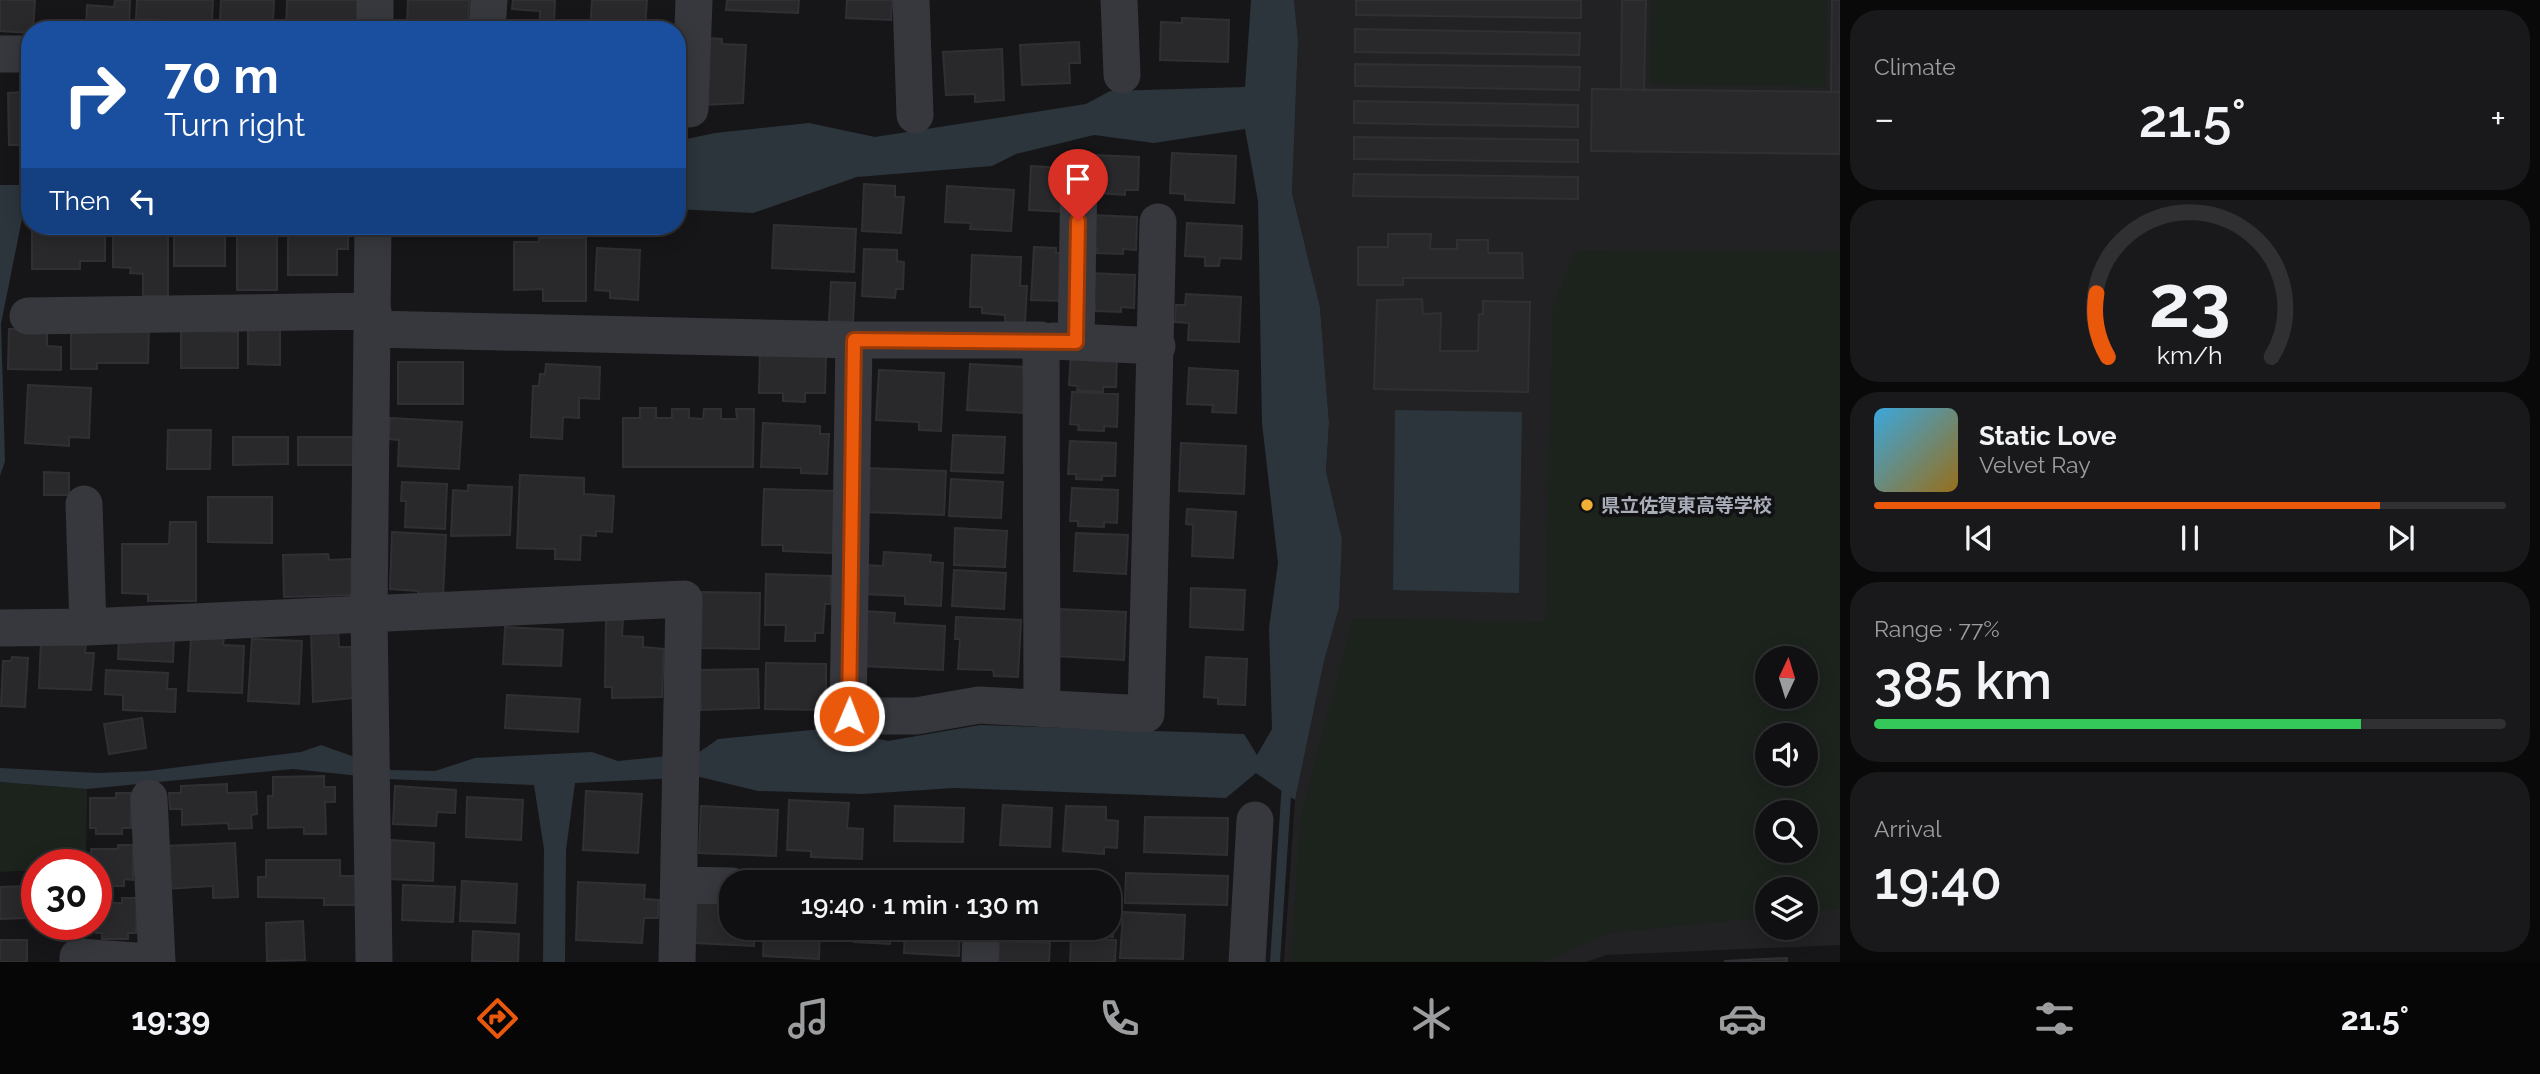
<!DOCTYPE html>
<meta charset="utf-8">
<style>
:root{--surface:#101012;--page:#19191b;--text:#f1f3f6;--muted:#9c9d9f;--line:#303032;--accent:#ea580c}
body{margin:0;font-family:Raleway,"Noto Sans JP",sans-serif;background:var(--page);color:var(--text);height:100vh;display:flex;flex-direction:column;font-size:26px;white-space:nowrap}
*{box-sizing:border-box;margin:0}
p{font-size:23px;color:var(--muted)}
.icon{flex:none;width:38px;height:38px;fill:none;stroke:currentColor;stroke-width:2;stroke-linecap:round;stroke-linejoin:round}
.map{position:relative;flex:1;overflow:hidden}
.details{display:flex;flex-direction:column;gap:10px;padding:10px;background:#09090a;width:700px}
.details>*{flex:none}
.banner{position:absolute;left:21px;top:21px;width:665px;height:214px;border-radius:28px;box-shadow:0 4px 18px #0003,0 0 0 2px var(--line);background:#1a4fa0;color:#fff;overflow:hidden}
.needle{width:46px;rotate:4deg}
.tools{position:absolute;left:1755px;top:646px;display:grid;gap:14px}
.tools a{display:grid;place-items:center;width:63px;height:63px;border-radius:50%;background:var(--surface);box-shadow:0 4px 18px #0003,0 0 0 2px var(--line);font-size:35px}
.speed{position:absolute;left:21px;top:849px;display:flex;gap:14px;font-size:35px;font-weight:700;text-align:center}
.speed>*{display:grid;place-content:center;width:91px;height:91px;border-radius:50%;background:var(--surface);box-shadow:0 4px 18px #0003,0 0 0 2px var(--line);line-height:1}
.speed .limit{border:10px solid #d22;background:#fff;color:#111}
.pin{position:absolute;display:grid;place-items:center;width:60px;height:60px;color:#fff;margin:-72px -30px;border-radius:50% 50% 50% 0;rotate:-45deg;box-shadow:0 0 7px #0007}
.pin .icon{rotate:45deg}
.me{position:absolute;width:77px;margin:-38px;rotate:1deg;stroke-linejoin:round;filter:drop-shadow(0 0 5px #0008)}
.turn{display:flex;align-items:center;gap:24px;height:147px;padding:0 28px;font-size:32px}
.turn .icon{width:91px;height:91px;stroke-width:2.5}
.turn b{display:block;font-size:49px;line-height:60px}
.then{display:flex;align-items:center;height:66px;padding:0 28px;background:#0003;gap:14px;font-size:26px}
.big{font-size:52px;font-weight:600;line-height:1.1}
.details .card{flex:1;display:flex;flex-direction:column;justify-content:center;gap:10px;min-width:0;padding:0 24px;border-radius:28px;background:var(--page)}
.details .dial{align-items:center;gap:0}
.dial svg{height:182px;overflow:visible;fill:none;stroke:var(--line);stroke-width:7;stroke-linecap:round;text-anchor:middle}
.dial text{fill:var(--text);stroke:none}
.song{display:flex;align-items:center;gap:21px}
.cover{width:84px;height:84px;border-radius:10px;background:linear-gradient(135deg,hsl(200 70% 55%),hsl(40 70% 35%))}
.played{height:7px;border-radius:4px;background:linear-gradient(90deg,var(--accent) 80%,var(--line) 80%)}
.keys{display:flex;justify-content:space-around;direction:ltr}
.heat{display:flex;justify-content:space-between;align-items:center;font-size:38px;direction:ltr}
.charge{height:10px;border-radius:5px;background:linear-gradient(90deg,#34c759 77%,var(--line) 0)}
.trip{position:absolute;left:719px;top:870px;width:402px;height:70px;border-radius:28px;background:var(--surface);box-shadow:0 4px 18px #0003,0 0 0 2px var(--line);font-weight:600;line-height:70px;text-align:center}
.dock{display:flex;height:112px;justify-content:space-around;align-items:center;background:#060607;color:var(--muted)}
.dock .icon{width:49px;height:49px}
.dock .selected{color:var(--accent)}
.dock b{font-size:32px;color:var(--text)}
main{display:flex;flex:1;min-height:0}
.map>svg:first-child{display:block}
.built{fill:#222225;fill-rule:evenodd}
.green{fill:#1c231d;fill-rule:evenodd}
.water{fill:#2c353c}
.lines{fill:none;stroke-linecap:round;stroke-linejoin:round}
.stream{stroke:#2c353c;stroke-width:10}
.building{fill:#29292c;stroke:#303034;stroke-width:2}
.minor{stroke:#37383d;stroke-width:37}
.route-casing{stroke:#983908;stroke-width:18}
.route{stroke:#ea580c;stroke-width:12}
.poi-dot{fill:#f2b134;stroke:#111113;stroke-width:2.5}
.labels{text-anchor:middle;stroke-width:7;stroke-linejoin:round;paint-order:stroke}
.poi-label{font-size:19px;font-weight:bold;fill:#a8adb8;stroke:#111113;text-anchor:start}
</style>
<main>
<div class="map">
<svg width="1840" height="962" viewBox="0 0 1840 962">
<rect width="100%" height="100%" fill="#161618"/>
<path class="built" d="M1294,0H1840V945L1606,955L1586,962H1284L1295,800L1324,661L1339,608L1342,539L1326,471L1329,423L1320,307L1292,193L1298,40ZM1768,658H1806V696H1768ZM1768,735H1806V774H1768ZM1768,812H1806V850H1768ZM1768,889H1806V928H1768Z"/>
<path class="green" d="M1651,0H1827L1826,87L1650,84Z
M1575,251L1840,252V909L1806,913V889H1768L1767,917L1611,933L1542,962H1291L1300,818L1353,618L1545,622L1553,306ZM1768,658H1806V696H1768ZM1768,735H1806V774H1768ZM1768,812H1806V850H1768Z
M0,782L87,789L86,864H37V870L0,872Z"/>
<path class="water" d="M1251,0H1294L1298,40L1292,193L1320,307L1329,423L1326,471L1342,539L1339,608L1324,661L1295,800L1256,773L1226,798L954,788L863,794L758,791L700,777L575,783L566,850L565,962H543L544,849L534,785L388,779L293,769L87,789L0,782V768L98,773L148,771L301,752L321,745L391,770L435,771L475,758L592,752L618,761L698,753L718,739L832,728L888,741L980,725L1244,734L1257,755L1272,729L1269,628L1278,563L1262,423L1258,201L1245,129L1154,143L1094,135L1016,154L992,166L857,177L753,213L677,209V141L715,133L809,123L875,137L1086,104L1110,91L1245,87Z
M0,185H30V210L23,214L1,324L5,461L0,476Z
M1395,410L1522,412L1519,593L1393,590Z"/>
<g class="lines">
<path class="stream" d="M1275,962L1287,782"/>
</g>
<path class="building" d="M0,0H35L33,30L30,33L0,31Z
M115,0H130L129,30H86L87,5L114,7Z
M137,0H213L212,23L189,22V30L170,29V20L136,19Z
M221,0H274L273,23L220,20Z
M287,0H359L358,27L309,24L308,30H286Z
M408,0H469L468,30L407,28Z
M513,0H555L554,24L580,26V30H511L512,20L540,21V11L512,9Z
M592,0H647L645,30H590Z
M727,0H799L798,13L726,10Z
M847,0H892L891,20L846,18Z
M1356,0H1581V18L1356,15Z
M1622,0H1646L1644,90L1621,89Z
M1832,0H1840V92H1831Z
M1182,18L1229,20L1228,62L1160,60L1161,22L1182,23Z
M1355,29L1580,33L1579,55L1355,52Z
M707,38L722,39V44L746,45L743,103L703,105Z
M1079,42L1080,63H1069L1070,83L1022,85L1020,45Z
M1002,49L1004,100L975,102V94L946,95L943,52Z
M1355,64L1580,67L1579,90L1355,86Z
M1592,89L1840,92V154L1591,151Z
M24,92V101H30V145H9L8,93Z
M1354,101L1578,105V127L1354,123Z
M1354,137L1578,140V162L1354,159Z
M1172,153L1236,156L1234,203L1185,200V194L1170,193Z
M1093,155L1139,157L1138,190H1125V195L1099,193L1100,188H1092Z
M1031,166L1062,168L1067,212L1029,210Z
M1354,174L1578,177V199L1353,196Z
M864,184L895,186V197H904L901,233L862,231Z
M947,186L1014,190L1011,231L970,229L971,223L945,222Z
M1091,215L1137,217L1136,250L1123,249V254L1097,253V248L1089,247Z
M1187,223L1242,226L1241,259L1220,258L1219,266H1205V257L1185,256Z
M774,225L856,229L854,272L772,268Z
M32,226H105V261H80V269H32Z
M113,226H168V296H143V274L130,273L131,268L113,267Z
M174,226H225V266H174Z
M237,226H277V290H237Z
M307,226H337V232H348V249H337V275H288V228Z
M1388,234H1431L1430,249H1457V240H1488V253H1522L1523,278H1403V285H1358V247H1388Z
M539,238H586V301H543V289L514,290V242H539Z
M1034,247L1056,248V253H1066L1064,301L1031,300Z
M597,248L640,250L638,300L610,298V291L595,290Z
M864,249L897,250V261L904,262L903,289H896L895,298L862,296Z
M972,255L1021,257L1020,286H1027L1025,323L1005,322V315L982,313V307H970Z
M1089,273L1135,275L1134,308L1121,307V312L1095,311V306H1087Z
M831,282L855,283L853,322L829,321Z
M1186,294L1241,297L1239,342L1188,340L1189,323L1175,322L1176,305H1185Z
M1422,299L1423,314L1441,313L1440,351H1478L1479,314H1483V301L1530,302L1528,392L1374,389L1377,300Z
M71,327H149L148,363H97V369H71Z
M248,328H280V365L248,364Z
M9,329L47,330V346L61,347V370L8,369Z
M181,331L238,332V368H181Z
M760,352L826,353L825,393H805V402L783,401V393H759Z
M1071,352L1117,354L1116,387H1103V392L1077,390L1078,386L1069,385Z
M398,362H463V404H398Z
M546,364L600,367L599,399L579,398V418L563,417L562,439L531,437L533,386H539L540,374H545Z
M970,364L1028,367L1026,413L967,410Z
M1189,368L1238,371L1236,413L1212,412L1213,405L1187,404Z
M879,370L944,373L941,431L919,430V422L876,420Z
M28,385L91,388L89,438L69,437V446L25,443Z
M1072,392L1118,394L1117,427L1104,426V431L1078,430L1079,425L1070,424Z
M640,408H656V418H672V409H689V418L703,419L704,409H721V419H737L736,409H754L753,467H623V418H640Z
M390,418L462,422L459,469L398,466L399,440L389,439Z
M763,423L820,426V434H829L827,474L801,473V468L761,467Z
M168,430H211L210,469H167Z
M953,435L1005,437L1003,473L951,471Z
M233,437H288V464L233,465Z
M298,437H353V465H298Z
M1070,441L1116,443L1115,476H1102V480L1076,479V474H1068Z
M1181,443L1246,446L1244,494L1179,491Z
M867,468L946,471L944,515L865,512Z
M44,472L69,473V495H44Z
M520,475L584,478V494L614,496L612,532L596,531V536L581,535L580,560L555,559V549L517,548Z
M951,479L1003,482L1001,518L949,516Z
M402,482L447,484L445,529L405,527L406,501H401Z
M468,485L512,487L510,535L451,536L453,490L468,491Z
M1072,488L1118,490L1117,523L1104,522V527L1078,526V521H1070Z
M764,489L836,491L833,553L783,551V545H762Z
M208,497H272V543L208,542Z
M1187,509L1236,512L1233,558L1192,556L1193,525L1186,524Z
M170,522H196V601H148V594L122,593V544H169Z
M955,528L1007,531L1005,567L954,565Z
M392,532L446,535L443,597L418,596V591L390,589Z
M1076,533L1128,535L1126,574L1074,571Z
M884,552L931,555L930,562L943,563L941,606L905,604V596L863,594L865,565L883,566Z
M328,554L329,560L351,559L352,595L284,597L283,555Z
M954,570L1006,573L1004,609L952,606Z
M766,574L831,576V604H825L823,633H815V641H785L786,625H765Z
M1191,588L1245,590L1243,630L1190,627Z
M701,592L760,593L759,649L700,648Z
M1058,609L1126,612L1124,660L1056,656Z
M864,611L895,613L894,623L945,626L943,670L862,666Z
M606,617L623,618L622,636L643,637V647L664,649L662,697L612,698V687H605Z
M956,617L1021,620L1018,677L994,676L993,670L958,669L960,639H955Z
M505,627L563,630L561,666L503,664Z
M311,628H338L339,647H352L353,698L313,702Z
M119,634L174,637L173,662L118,659Z
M191,637L224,638L223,645L244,646L242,693L188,691Z
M41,639L86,642L85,653H94L91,690L39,688Z
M252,639L302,641L299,704L248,701Z
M12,657L28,658L25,707L1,706L3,661H11Z
M1206,657L1247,659L1245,705L1218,704V698L1204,697Z
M766,663L826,664V710L765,709Z
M758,669L759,708L701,710L700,670Z
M106,670L168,673L167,689H176L175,712L123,710V695L105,694Z
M507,695L580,699L578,732L505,728Z
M142,718L146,748L109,754L104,724Z
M324,776V787H335V802H325L326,834H304V827L268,828V796H273V777Z
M227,784V793L256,792L257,814L251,815L252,828L229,829L228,823L182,825V809H170L169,793H181V786Z
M395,786L456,790L455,813L437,812L436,826L393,824Z
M586,791L642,794L638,853L583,850Z
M116,793H131V828H122V834H96V828H90V798H116Z
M467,797L523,800L521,840L466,837Z
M789,800L849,803L847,828L863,829L862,859L811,857V851L787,850Z
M1003,805L1052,808L1050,847L1000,845Z
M701,806L778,810L776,856L699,853Z
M895,806L964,808L963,842L894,841Z
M1066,806L1106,807V820L1118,821L1117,848L1104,847V854L1063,851Z
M1145,817L1228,818L1227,855L1144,852Z
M391,840L434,843L433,881L389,879Z
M235,843L238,897L213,898V886L166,889L164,846Z
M118,845H133V880L124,879V886H98L96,864H92L91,849H118Z
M266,860H340V876H357L356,905H324V898L258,897V877H266Z
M1126,873L1228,876L1227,905L1125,903Z
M462,881L517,884L515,923L460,921Z
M578,882L645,885L644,899L659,900L658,918H644L642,943L576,940Z
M403,885L455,887L453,922L402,920Z
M26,886V918L0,919V887Z
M1110,897H1115L1113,937L1077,935V928H1110Z
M122,898H137L136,933H128V939H102V933H96V903H122Z
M697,901L732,902V928H754V946L695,943Z
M1123,912L1185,915L1183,959L1120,958Z
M303,921L305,960L267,961L266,923Z
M764,928H820L819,959L763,956Z
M855,928H891L890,944L854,942Z
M905,928H960L959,956L904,953Z
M1007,928H1047V935L1010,933V928Z
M473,931L519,934L518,962L472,961Z
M1071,938L1116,940L1115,962H1070Z
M0,940H27V962H0Z
M1000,941L1050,943L1049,962H998Z
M1787,958V962H1725V961Z"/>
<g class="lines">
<path class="minor" d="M911,0L915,115
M1119,0L1122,75
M375,30V0
M487,30L489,0
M0,54H30
M690,109L694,0
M373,226L369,614L374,962
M28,316L373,311
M373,329L854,340H1041L1042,709
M854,340L848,716H916L979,705L1146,714L1158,222
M1053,341L1157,346
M1076,342L1079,173
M84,504L88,627
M1,628L88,627L684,599L677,962
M149,798L157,962
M679,885L732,886
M78,962V957L150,962
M980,962L981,928
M1247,962L1255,820"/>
</g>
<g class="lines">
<defs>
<path id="route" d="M849,716L854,340L1076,342L1078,221"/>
</defs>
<use href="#route" class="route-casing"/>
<use href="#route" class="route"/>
</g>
<circle class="poi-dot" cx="1587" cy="505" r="7"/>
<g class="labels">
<g class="poi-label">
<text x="1601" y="512">県立佐賀東高等学校</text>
</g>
</g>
</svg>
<div class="tools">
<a><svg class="needle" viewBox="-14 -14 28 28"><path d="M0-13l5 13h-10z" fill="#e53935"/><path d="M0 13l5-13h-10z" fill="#9c9d9f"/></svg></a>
<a><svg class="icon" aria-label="sound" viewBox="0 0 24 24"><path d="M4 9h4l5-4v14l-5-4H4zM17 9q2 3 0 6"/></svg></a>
<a><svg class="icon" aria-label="search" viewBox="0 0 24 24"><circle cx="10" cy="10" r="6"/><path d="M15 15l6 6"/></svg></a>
<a><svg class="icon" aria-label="layers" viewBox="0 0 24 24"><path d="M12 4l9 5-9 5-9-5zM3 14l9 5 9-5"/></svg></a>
</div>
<div class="speed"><div class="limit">30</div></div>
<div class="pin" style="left:1078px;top:221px;background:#d93025"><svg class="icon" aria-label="arrive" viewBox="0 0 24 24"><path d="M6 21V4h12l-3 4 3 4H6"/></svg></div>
<svg class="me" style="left:849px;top:716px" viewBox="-20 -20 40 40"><circle r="17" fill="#ea580c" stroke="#fff" stroke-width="3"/><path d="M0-11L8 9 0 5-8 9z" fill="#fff"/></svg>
<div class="trip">19:40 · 1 min · 130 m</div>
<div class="banner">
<div class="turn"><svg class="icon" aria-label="right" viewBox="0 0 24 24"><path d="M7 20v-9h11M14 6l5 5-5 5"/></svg><div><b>70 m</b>Turn right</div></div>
<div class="then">Then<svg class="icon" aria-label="left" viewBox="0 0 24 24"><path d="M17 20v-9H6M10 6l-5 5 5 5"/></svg></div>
</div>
</div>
<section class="details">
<div class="card"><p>Climate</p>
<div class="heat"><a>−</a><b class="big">21.5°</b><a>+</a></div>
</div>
<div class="card dial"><svg viewBox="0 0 100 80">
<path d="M14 69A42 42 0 1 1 86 69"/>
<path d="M14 69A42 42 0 0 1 9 41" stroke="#ea580c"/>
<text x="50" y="56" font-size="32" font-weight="700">23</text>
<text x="50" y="72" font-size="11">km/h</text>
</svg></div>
<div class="card">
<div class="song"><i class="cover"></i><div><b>Static Love</b><p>Velvet Ray</p></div></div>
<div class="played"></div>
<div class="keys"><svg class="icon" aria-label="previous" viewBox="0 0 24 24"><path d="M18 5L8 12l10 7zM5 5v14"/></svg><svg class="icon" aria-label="pause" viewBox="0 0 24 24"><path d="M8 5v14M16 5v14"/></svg><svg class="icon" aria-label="next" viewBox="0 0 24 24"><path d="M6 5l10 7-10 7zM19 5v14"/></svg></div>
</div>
<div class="card"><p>Range · 77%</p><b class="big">385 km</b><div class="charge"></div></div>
<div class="card"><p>Arrival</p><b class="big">19:40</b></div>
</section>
</main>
<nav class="dock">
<b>19:39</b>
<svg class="icon selected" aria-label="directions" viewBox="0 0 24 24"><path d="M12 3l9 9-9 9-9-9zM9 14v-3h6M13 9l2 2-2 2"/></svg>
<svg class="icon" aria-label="music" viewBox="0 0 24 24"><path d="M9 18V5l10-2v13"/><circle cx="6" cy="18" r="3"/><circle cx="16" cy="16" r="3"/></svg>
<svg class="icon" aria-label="phone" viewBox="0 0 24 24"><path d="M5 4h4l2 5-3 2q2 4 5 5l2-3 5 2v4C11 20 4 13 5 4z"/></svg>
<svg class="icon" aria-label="climate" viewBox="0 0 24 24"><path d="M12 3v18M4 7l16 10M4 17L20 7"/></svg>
<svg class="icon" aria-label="car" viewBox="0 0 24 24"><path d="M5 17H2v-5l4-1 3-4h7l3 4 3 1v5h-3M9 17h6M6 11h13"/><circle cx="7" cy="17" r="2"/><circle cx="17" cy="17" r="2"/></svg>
<svg class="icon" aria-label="filters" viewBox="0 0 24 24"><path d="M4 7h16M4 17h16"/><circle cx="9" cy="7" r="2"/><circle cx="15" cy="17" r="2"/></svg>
<b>21.5°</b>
</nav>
